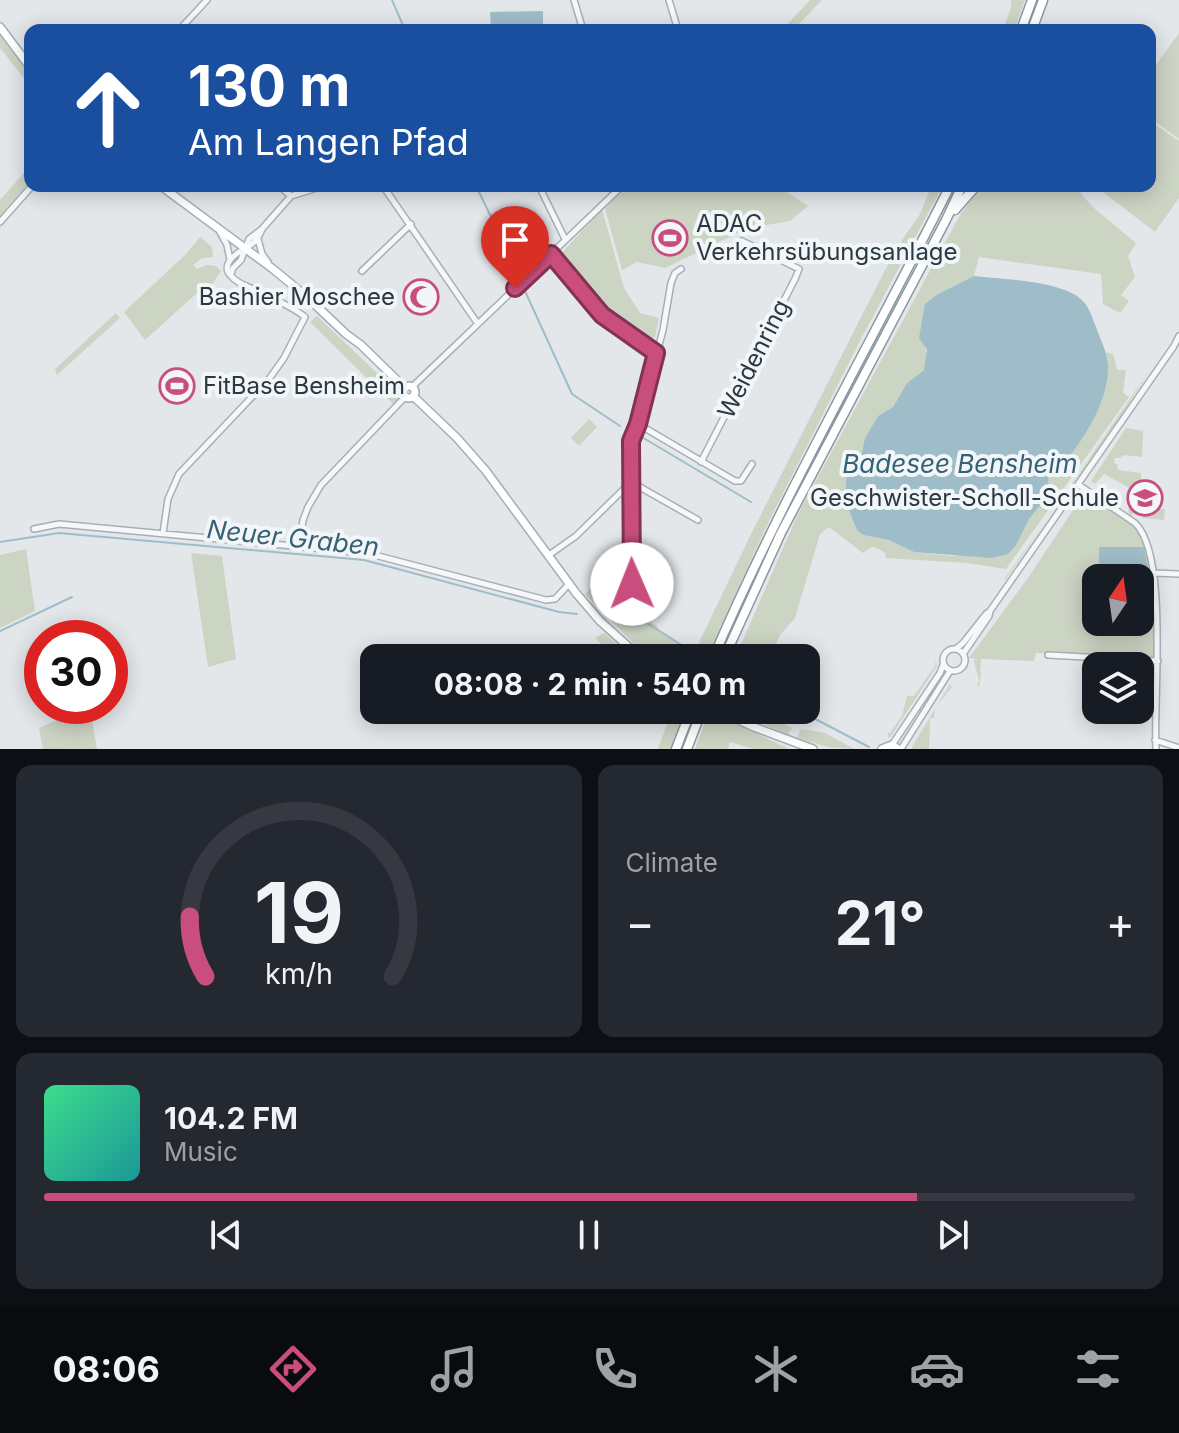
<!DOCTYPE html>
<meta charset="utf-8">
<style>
:root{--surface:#171b24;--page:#242831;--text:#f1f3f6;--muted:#9ea1a6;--line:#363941;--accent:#c94e7d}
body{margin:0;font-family:Inter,sans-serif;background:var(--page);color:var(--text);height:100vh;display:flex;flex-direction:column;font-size:30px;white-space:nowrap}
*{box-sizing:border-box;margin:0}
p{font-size:26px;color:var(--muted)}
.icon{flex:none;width:44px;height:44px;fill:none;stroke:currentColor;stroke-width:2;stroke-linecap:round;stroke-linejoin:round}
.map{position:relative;height:749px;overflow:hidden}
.panel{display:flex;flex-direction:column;gap:16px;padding:16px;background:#0d0f14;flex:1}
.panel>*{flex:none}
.hud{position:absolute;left:24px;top:24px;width:1132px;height:168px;border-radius:16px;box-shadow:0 4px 20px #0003;background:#1a4fa0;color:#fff;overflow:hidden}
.needle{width:52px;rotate:13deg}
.fabs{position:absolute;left:1082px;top:564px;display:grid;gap:16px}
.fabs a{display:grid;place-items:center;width:72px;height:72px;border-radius:16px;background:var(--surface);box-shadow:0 4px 20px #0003;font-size:40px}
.speed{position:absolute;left:24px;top:620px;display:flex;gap:16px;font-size:40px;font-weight:700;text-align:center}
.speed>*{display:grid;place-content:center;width:104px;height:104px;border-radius:50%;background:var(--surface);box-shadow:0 4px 20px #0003;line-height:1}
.speed .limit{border:12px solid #d22;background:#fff;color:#111}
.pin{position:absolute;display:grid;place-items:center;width:68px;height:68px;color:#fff;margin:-82px -34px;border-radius:50% 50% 50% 0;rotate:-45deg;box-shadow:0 0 8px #0007}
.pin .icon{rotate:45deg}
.me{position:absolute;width:88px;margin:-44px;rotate:359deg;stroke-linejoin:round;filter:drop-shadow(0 0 6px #0008)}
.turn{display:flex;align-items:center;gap:28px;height:168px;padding:0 32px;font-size:36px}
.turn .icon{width:104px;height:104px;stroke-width:2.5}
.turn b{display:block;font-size:56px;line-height:68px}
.big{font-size:60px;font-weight:700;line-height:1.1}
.panel .tile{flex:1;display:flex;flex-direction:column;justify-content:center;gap:12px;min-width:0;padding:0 28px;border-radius:16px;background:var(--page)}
.panel .dial{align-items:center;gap:0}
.dial svg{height:208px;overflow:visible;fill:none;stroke:var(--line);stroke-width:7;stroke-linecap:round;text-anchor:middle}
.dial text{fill:var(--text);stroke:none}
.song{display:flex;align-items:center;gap:24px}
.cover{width:96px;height:96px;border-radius:12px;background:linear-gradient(135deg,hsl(150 70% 55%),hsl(180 70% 35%))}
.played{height:8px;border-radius:4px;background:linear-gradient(90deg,var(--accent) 80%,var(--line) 80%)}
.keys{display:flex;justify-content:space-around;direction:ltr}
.heat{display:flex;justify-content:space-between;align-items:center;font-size:44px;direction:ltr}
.panel .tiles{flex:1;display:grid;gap:16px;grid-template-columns:1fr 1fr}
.tile:last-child{grid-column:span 2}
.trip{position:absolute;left:360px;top:644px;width:460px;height:80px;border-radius:16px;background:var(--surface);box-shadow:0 4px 20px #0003;font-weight:700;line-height:80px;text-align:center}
.tabs{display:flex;height:128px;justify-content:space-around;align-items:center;background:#090b0e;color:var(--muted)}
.tabs .icon{width:56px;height:56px}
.tabs .active{color:var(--accent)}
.tabs b{font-size:36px;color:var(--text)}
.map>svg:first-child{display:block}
.green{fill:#ccd4c4;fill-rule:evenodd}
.water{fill:#9fbdc8}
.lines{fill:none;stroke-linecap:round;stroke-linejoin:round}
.stream{stroke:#9fbdc8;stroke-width:2}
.minor-casing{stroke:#a8afb4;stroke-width:8}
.major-casing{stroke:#a2afb6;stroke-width:10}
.highway-casing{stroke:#8b98a0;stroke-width:11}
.minor{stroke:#f5f7f9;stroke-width:5}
.major{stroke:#fff;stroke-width:7}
.highway{stroke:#fff;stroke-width:8}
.route-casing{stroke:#833351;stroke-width:20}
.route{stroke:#c94e7d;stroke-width:14}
.labels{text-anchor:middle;stroke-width:8;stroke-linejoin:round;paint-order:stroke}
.poi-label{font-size:24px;fill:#2b3942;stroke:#f2f6f8;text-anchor:start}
.street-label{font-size:24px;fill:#2b3942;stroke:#f2f6f8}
.water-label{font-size:26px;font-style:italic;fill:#376174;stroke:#f2f6f8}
</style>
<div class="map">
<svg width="1179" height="749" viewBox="0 0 1179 749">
<rect width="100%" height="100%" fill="#e3e7ea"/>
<path class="green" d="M810,0H822L793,30H782Z
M1011,0H1025L1014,30H1003C1006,19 1012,11 1011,0Z
M0,31L30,72V86L0,48Z
M1179,33V139L1150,118V73Z
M1150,121L1179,141V198L1155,232L1095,186H1150Z
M30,166V182L0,217V200Z
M625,186H778L808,206L790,221L748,228L665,268L637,262L622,270L605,209Z
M981,186H1085L1087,190L1080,193L1094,208L1136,243L1128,256L1135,277L1121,295L1129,301L1120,313L1103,304L1101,274L979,257L974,276L938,294L924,345L928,356L924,370L907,383L893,407L878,416L865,438L860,460L863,535L889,540L914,552L953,556L1016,545L1029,519L1043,502L1049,489L1048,474L1052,464L1064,463C1089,433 1113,393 1105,352L1113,354L1117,370H1126L1123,393L1129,397L1006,569L967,563L886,558L885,553L879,549L872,547L863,553L829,527L820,534L795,618L780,635L770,658H735L798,514L960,215Z
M935,187L941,189L862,337L768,523L706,658H652L639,649L585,594L604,576L611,584V605L624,618L630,621L640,615L657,626L659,631L695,651L751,534L884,272L902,240L920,214L929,192Z
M602,209L624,288L640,313L659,318L655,337L649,340L606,314L560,255Z
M200,237L212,247L213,257L202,258L193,265L197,269L206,265L216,266L221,271L204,296L197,293L145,340L124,312L185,255Z
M116,313L120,318L57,375L55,369Z
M317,316L399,394L400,398L394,405L310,322Z
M1151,368L1120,417L1005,580L1004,579L1048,519Z
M589,419L597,427L579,446L571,438Z
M1126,428L1143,431L1142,457L1124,455L1120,458H1115L1114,463L1117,464L1118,470L1141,473V505L1131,516L1128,512L1135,491L1104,474L1095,484L1091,481Z
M1085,492L1137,524C1157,545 1154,628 1156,659L1036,653L1034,661L981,659L980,672L981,673L979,687L977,685L979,681C978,673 975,668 974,660L978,659L969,658L1028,578ZM1096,578H1140V622H1096Z
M1144,508L1165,509L1164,520L1143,518L1142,514Z
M26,549L35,611L0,628V555Z
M191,553L222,556L236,659L208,667Z
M604,633L633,658H616L595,638Z
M936,660L937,666L891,736L888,738V733H890L902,716L907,696H914L935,666Z
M950,684L952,687L935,708L934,718H930L929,749H912V747Z
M88,706L90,708L97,749H43L39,728Z
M672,710H687L671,749H658Z
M733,710H767V716L792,728L788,735Z
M709,711L787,748V749H753L730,742L728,749H695Z
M801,729L825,733L854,749L828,747L797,738Z"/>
<path class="water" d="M543,11V30H491L490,12Z
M974,276C1002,279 1054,281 1077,296C1089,304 1091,315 1096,327C1101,341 1108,353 1108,369C1107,403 1085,438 1064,463L1052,464L1048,474L1049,489L1043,502L1029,519L1016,545L1008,554L992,558L914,552L889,540L863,535L857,530L845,501L847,469L860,460L865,438L878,416L893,407L907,383L924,370L927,350L919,338L925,304L938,294Z
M1099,547H1144L1150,580H1140V578H1099Z"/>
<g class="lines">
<path class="stream" d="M392,0L405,30
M476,186L520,276
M525,291L572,394L620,426
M640,436L751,502
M0,542L59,533L364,560L559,612L577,614
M610,614L639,618L702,658
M0,631L72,597
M798,710L869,747"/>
<defs>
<path id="minor" d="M574,0L583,30
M669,0L678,30
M179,30L207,0
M279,186L291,196
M383,186L478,324
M539,186L565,239
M0,222L32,186
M220,232L227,245L230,260
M258,239L262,254L268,262
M551,254L602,315L656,353
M362,271L411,224
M231,274L233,268L241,260L249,239L262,229L291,196L323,186
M412,387L622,186
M638,424L735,481H741L752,464
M701,462L795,279L799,269L742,241
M631,482L698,520
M1079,485L1135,523C1169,555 1153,700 1156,749
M34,529L59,524L367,553L546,600L555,599L569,584
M163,533L168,499L179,474L269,379L284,358L305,317C290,305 271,298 253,289C246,286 237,283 231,276C226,271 226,265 231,259C243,245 254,250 262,229
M299,546L303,520L308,507L321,485L405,397
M549,555L576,536L631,482
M1154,573L1179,574
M632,602L631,441L638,424L663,330L671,283L675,273L681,269
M957,648L963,643L986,614L990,611
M943 660a11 11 0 1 1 22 0a11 11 0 1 1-22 0Z
M963,654L989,616L990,611L1174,346L1179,336
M1048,655L1158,661
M1155,740L1179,748
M892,745L940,673L943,665
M901,749L950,671"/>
<path id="major" d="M0,27L30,67
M161,186L273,269L307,297L346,334L361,345L405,388
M403 392a6 6 0 1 1 12 0a6 6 0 1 1-12 0Z
M413,396L457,438L486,471L576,593L600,621L641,658
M718,710L754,727L813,749
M882,749L892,745L898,749"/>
<path id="highway" d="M1021,30L1032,0
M1032,30L1043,0
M955,210L976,186
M713,658C783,496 871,343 950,186
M724,658L781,533L946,220L962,186
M676,749L691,710
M687,749L702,710"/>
</defs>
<use href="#minor" class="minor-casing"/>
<use href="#major" class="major-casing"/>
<use href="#highway" class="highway-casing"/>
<use href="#minor" class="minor"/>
<use href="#major" class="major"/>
<use href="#highway" class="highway"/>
</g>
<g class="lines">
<defs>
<path id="route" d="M515,288L551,254L602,315L656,353L638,424L631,441L632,584"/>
</defs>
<use href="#route" class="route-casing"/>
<use href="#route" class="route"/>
</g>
<defs>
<symbol id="stadium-ring" viewBox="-11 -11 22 22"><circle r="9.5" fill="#f2f6f8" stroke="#c94e7d" stroke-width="1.5"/><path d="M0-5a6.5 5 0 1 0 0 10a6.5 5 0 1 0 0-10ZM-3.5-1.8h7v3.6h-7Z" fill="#c94e7d"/></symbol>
<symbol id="mosque-ring" viewBox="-11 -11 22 22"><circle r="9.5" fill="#f2f6f8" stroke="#c94e7d" stroke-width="1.5"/><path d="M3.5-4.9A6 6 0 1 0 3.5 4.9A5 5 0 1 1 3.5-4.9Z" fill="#c94e7d"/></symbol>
<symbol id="school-ring" viewBox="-11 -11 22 22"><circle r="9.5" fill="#f2f6f8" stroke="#c94e7d" stroke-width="1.5"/><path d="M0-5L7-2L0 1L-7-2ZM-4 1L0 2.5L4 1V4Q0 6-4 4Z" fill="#c94e7d"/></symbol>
</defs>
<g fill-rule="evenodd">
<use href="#stadium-ring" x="650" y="218" width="40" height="40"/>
<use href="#mosque-ring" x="401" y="277" width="40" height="40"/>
<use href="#stadium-ring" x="157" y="366" width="40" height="40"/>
<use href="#school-ring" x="1125" y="478" width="40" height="40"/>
</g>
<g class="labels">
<g class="poi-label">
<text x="696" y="232">ADAC<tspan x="696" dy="28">Verkehrsübungsanlage</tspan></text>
<text x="395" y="305" text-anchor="end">Bashier Moschee</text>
<text x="203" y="394">FitBase Bensheim</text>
<text x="1119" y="506" text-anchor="end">Geschwister-Scholl-Schule</text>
</g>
<g class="street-label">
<text transform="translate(754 359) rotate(-63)" y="8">Weidenring</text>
</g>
<g class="water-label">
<text x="960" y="473">Badesee Bensheim</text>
<text transform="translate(293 538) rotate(6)" y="9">Neuer Graben</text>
</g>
</g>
</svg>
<div class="fabs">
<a><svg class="needle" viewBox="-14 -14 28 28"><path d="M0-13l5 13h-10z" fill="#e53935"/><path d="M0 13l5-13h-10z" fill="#9ea1a6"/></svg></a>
<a><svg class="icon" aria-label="layers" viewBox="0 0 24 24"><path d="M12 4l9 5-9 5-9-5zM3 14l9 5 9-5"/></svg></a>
</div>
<div class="speed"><div class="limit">30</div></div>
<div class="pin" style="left:515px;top:288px;background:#d93025"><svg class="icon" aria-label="arrive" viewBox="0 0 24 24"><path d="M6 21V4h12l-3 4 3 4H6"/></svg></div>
<svg class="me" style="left:632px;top:584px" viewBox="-20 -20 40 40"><circle r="19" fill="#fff"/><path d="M0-13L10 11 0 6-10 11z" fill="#c94e7d"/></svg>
<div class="trip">08:08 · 2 min · 540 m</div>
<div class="hud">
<div class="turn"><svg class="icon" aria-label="ahead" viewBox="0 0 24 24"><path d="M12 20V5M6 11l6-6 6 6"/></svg><div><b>130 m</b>Am Langen Pfad</div></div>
</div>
</div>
<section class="panel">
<div class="tiles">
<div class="tile dial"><svg viewBox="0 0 100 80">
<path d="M14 69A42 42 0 1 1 86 69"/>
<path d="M14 69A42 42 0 0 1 8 46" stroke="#c94e7d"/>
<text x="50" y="56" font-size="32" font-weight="700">19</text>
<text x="50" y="72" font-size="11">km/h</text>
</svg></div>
<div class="tile"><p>Climate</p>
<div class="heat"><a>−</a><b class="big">21°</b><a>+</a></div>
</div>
<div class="tile">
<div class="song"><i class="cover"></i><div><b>104.2 FM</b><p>Music</p></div></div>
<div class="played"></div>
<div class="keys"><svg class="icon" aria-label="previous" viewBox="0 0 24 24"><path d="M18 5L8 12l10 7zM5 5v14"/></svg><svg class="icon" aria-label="pause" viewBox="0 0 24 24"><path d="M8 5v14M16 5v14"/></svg><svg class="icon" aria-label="next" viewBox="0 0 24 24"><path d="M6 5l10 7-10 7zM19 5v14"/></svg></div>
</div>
</div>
</section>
<nav class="tabs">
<b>08:06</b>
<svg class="icon active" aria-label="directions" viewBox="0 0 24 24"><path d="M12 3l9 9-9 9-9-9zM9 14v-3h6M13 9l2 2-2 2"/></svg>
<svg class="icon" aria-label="music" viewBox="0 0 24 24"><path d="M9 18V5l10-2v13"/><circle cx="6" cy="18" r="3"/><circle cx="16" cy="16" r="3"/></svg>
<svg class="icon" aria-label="phone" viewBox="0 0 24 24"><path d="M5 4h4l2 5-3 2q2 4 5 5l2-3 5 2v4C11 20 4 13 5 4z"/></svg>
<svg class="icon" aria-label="climate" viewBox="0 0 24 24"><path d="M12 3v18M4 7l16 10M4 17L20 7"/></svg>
<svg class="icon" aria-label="car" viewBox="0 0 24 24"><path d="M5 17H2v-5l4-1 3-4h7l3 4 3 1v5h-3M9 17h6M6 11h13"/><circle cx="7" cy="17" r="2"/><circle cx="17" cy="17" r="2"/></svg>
<svg class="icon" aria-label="filters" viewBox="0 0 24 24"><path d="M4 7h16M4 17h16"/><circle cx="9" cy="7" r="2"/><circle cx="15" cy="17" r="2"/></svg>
</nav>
